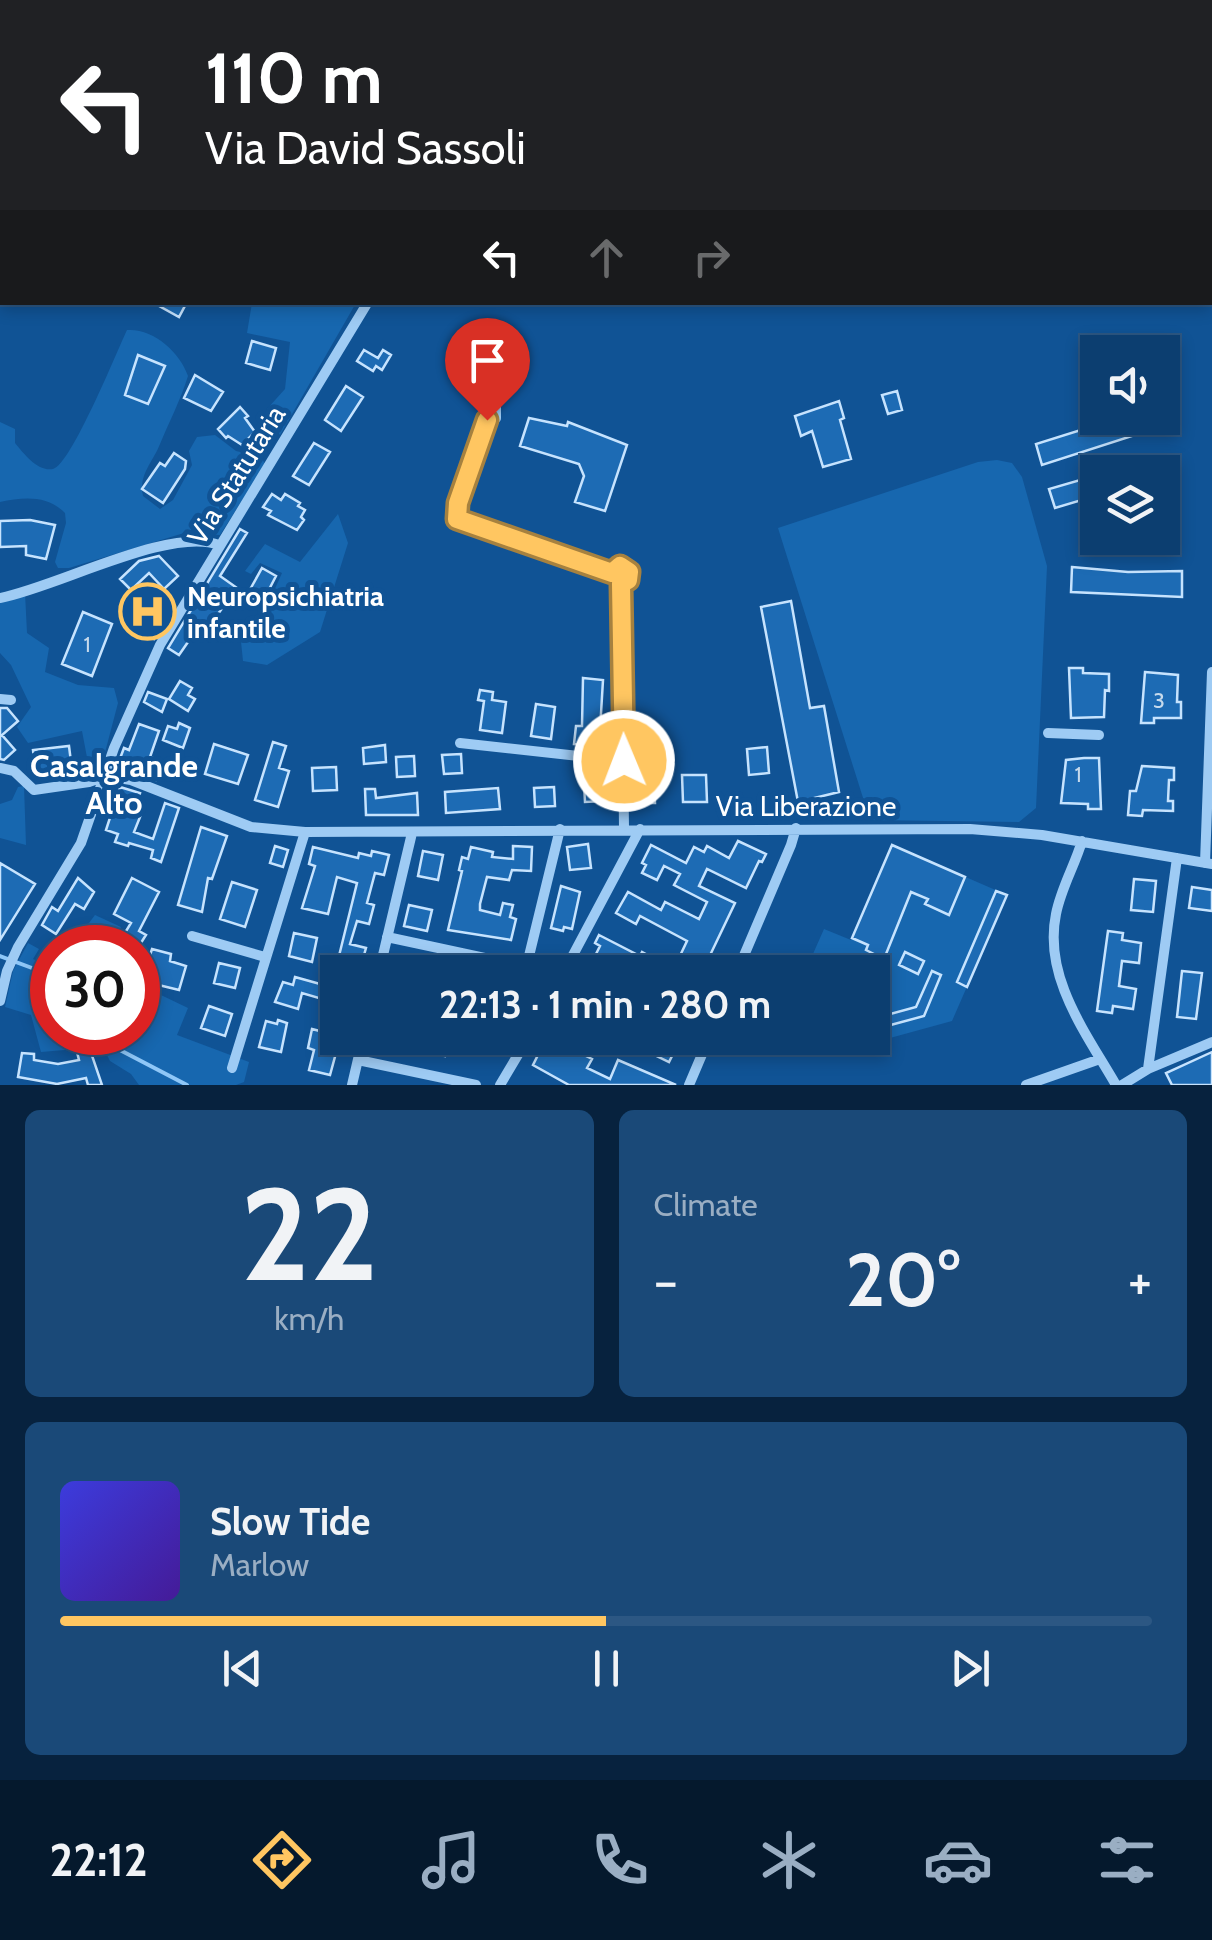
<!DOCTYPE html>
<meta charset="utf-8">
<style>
:root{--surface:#0c3e70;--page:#1a4978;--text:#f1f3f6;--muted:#9aaec3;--line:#2c5783;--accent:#ffc661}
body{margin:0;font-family:Cabin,sans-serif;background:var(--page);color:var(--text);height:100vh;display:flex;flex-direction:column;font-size:38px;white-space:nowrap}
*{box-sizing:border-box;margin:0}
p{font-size:32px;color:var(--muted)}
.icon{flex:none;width:55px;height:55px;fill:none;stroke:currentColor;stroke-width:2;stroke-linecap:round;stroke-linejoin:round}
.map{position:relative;height:1085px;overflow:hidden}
.drawer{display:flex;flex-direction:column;gap:25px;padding:25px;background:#07223e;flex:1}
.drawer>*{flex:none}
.guide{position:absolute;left:0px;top:0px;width:1212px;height:305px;box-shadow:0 5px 15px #0003,0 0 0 2px var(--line);background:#202124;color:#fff;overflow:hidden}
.fabs{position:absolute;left:1080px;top:335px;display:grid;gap:20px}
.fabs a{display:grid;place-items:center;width:100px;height:100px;border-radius:0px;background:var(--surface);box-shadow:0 5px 15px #0003,0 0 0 2px var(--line);font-size:50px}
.speed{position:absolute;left:30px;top:925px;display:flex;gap:20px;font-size:50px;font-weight:700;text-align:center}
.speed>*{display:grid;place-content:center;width:130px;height:130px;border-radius:50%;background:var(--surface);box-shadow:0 5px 15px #0003,0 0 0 2px var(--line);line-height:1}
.speed .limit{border:15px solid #d22;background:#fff;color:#111}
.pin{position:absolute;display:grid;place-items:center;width:85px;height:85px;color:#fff;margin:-102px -42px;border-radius:50% 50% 50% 0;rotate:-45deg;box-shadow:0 0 10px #0007}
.pin .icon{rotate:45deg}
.me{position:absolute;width:110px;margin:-55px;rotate:359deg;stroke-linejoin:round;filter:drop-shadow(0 0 8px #0008)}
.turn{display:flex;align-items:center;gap:35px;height:210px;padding:0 40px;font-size:45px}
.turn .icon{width:130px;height:130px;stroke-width:2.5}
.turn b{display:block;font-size:70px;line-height:85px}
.lanes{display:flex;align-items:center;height:95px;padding:0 40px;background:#0003;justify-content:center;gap:50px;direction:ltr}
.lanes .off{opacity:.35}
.big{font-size:75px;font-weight:700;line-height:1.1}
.drawer .card{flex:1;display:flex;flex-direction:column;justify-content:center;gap:15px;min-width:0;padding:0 35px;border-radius:15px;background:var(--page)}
.drawer .dial{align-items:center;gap:0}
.dial b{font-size:130px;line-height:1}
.song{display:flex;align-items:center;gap:30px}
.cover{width:120px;height:120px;border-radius:15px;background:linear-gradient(135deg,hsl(240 70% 55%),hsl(260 70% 35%))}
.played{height:10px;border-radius:5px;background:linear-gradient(90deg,var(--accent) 50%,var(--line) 50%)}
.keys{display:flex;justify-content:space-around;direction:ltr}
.heat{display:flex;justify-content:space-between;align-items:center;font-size:55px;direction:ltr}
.drawer .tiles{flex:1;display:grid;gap:25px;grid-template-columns:1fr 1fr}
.card:last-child{grid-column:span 2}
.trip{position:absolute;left:320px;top:955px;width:570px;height:100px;border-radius:0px;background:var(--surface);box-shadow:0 5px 15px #0003,0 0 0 2px var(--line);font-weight:700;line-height:100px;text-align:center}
.tab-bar{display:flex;height:160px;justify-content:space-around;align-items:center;background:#05192d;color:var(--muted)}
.tab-bar .icon{width:70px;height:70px}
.tab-bar .current{color:var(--accent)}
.tab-bar b{font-size:45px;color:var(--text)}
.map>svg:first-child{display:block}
.green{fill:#1767af}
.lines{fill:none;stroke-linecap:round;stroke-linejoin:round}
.stream{stroke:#8fc7f7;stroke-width:4}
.building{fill:#1d6bb4;stroke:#c6e3fe;stroke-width:2.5}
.minor{stroke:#9ecbf4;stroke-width:10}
.route-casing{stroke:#a6813f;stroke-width:25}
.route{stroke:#ffc661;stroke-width:18}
.labels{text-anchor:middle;stroke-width:10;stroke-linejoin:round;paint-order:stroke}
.number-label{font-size:22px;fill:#c6daec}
.street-label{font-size:28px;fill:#fff;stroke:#105395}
.poi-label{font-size:28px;font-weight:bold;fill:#fff;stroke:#105395;text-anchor:start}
.quarter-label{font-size:32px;font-weight:bold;fill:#fff;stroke:#105395}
</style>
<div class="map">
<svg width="1212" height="1085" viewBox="0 0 1212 1085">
<rect width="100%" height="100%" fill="#105395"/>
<path class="green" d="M695,0H1212V26L1210,2Z
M252,303H356L280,435L267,409L285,389L290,342L247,333Z
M127,330C153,328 180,352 188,376C181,399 169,422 160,444C153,462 138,475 143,496L160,509L173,500L192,465L189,451L197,437L215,435L236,451L261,457L265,464L220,535L184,533L69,568H58L55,562L66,523L65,513C47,495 24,497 0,502V422L15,429V443C24,454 38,472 53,469C71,465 117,351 127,330Z
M997,460L1012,463L1022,477L1047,566L1036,808L1019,822L870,820L778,528L978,462Z
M338,514L348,543L320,632L267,665L243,661L240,632L265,611L282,573L260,563L251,574L245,571L265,544L300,562Z
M25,593L27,633L49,648L45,672L78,685L114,688L118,703L103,760L89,768L82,731L28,743L17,727L31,707L11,665L0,653V597Z
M24,786L26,845L0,838V804L12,800L18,787Z
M892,845L1007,895L952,1021L839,1052L805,1038H872V972H805L824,929L851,940Z
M95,915L121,927L117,936L144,951L141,966L138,965V948L71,947Z
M28,943L39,949L33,959L52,968V1032L62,1033L65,1050L41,1052L31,1015L5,1007L13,971Z
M138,984L188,1008L177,1035L249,1062L244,1082L236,1085H139L131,1074L110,1061L96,1033L138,1032Z"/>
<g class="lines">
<path class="stream" d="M0,956L32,968L52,984
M106,1032L118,1049L187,1085"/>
</g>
<path class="building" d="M152,302H187L179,317Z
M252,341L276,348L270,370L246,363Z
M364,350L378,358L383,350L391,355L382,370L376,366L373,371L357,361Z
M138,355L165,366L148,404L125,395Z
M195,375L223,392L211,411L184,398Z
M346,386L363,397L341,431L325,420Z
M897,391L902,410L888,414L882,395Z
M839,401L844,418L840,420L851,459L823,467L812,431L801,436L795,416Z
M240,407L248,416L245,418L255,432L242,445L228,436L226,438L218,429Z
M529,418L567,426L568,422L627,445L605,511L575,502L584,476L579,464L520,446Z
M1119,418H1126L1132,436L1042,465L1036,444Z
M314,443L330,452L309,485L293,476Z
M174,453L186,461L185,469L163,503L142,489L160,463L165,466Z
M1138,460L1142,472H1105V470Z
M1087,478L1092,497L1055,508L1049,489Z
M272,494L281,500L285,494L300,503L298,506L305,510L301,517L304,520L297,530L268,515L271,511L263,507Z
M30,520L55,525L46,559L26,555V546L0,547V521Z
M240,529L247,533L220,576L237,588L204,633L197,629L179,655L168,648Z
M159,556L178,576L164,589L149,573L131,590L120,579L139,561Z
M1072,567L1128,572L1182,571V597L1071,592Z
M262,568L276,576L262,603L247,595Z
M161,600L173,607L154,639L136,627L150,603L157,607Z
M791,601L810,708L824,706L839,792L798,802L761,607Z
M83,612L112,624L92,676L62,664Z
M1069,668H1083V673L1109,674V691L1105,690L1104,717L1071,718Z
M1145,672L1178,675L1177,702H1181V718H1154V723H1141Z
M583,678L603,680L600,730L595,729L593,745L574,744L576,726H582Z
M180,681L192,688L188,695L195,699L188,711L169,699Z
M480,690L493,692L492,700L506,702L502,733L480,730L484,701L478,700Z
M148,692L167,699L162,712L144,702Z
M536,704L555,707L551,739L531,736Z
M0,708H7L18,721L2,735L15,750L4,760L0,759Z
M179,723L190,728L183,748L163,740L168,726L177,729Z
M139,724L159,731L150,757L162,761L156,780L116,769L124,748L129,750Z
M273,742L286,746L279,768L289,771L278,807L255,800Z
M214,744L248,755L238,784L205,774Z
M385,745L386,762L364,764L363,748Z
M69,746L72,770L36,774L33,750Z
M767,747L769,773L749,775L747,749Z
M461,754L462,773L444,774L442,755Z
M414,756L415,776L397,777L396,757Z
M1084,758H1099L1101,809H1088V804L1061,803L1066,760Z
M1142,766L1174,768V780H1169L1168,801H1173V811L1143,810L1142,816L1128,815L1130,791H1136Z
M336,767L337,790L313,791L312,768Z
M682,775H706L707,802H683Z
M633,778H654L655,803H634Z
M604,783L605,801L585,802L584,784Z
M120,787L140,793L133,815L140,817L134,832L153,839L165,803L179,808L161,862L151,858L153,850L129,843L128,846L115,842L118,834L106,830Z
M554,787L555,806L535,807L534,788Z
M498,788L500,809L446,813L445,792Z
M365,789H375L376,798L417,793L418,815H366Z
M201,827L227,836L212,879L208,878L202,912L178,905Z
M738,841L766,854L762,862L759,861L746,888L707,869L699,886L735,903L702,972L677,962L687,941L640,916L636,924L616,913L628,892L661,910L665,902L699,919L707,902L674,885L680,874L664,866L657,880L642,873L646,865L642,863L651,845L686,863L694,847L704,852L707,846L729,858Z
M588,844L591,868L570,870L567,847Z
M892,845L965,877L949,915L925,904L928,899L911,892L884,959L866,950L868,945L852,938Z
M275,846L288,850L283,867L270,863Z
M513,846L532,847L531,871L512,870L509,880L487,877L480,904V910L500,915L503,903L513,905L510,917L516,919L511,940L448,930L462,871L459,870L462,857L468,859L471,847L493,852L492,857L513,859Z
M313,847L358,858L359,853L371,856L372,851L389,855L384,875L375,873L367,903L374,905L369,924L357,921L350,944L366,948L360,969L337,964L357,883L337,877L328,914L302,908L315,866L309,864Z
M423,851L443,855L438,880L418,876Z
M0,863L35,884L0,940Z
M78,878L94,892L84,909L75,904L56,934L42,925L52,907L58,911Z
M132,878L159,892L139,931L146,935L139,946L123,936L131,923L114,914Z
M1134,879L1156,881L1153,912L1131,910Z
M232,882L257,890L245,927L220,919Z
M561,886L580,892L572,929L564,927L563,931L551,928Z
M1192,887L1212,890V911L1189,908Z
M996,891L1007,895L967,987L957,982Z
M409,905L432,910L427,931L404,926Z
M1108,931L1123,933L1122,940L1141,943L1139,963L1122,961L1119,986L1136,989L1133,1009L1113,1006L1112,1013L1097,1011Z
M294,933L317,938L312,962L289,956Z
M599,935L640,956L642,952L660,962L654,972H638L632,969L635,965L617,955L610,969L593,960L600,946L595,943Z
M152,949L171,954L170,961L186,966L179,990L138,980L139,970L145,971Z
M905,952L924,961L918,974L899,965Z
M403,957L420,961L417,972H399Z
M219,963L240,968L235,988L214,983Z
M932,971L941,975L924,1016L872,1030V1019L916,1007Z
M1182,971L1202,973L1196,1019L1177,1017Z
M295,977L338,989V1017L323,1014L326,1000L302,993L298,1009L275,1002L283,982L293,985Z
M209,1006L232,1014L225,1036L201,1028Z
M278,1020L287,1023L281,1052L259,1047L266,1021L277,1024Z
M312,1029L335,1035L330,1051L336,1053L330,1075L309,1070L314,1050L308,1048Z
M72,1032H84L102,1085H88L86,1078L57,1084L18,1077L22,1053L34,1054V1060L58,1064L79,1060Z
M422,1038H449L445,1056L419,1051Z
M468,1038H506L503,1055L466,1046Z
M638,1038H681L669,1062L634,1045Z
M555,1041L592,1059L587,1068L610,1079L618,1060L676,1085H569L533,1065L541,1049L549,1053Z
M1212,1052V1085H1172L1166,1073Z"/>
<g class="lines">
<path class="minor" d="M497,2V0
M487,420L496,418V408L489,406L484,411L487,420L459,503L457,519L612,573
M612 575a9 9 0 1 1 18 0a9 9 0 1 1-18 0Z
M621,584L624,828
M0,598C55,588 170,526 219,545
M0,699L11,700
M1048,733L1099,735
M460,743L624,761
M0,768L14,771L34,790L89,782L106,776L131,780L251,827L305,832L970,829L1042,835L1212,864
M1082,841C1075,865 1061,888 1056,914C1043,977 1086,1033 1116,1085
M1205,863L1212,672
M192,936L265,957
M387,937L513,964L523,961L529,956L560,829
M379,972L412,833
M564,972L640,829
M737,972L791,845L796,828
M0,1001L7,971L18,947L81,843L114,748L160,645L368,302
M358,1060L476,1085
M232,1068L305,832
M1148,1069L1177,858
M352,1085L363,1038
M500,1085L528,1038
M689,1085L709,1038
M1026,1085L1100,1059
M1122,1085L1148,1069L1212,1042"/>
</g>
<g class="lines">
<defs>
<path id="route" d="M487,420L458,503L457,519L612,573L620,566L629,572L628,580L621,584L624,761"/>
</defs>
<use href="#route" class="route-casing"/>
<use href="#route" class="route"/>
</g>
<defs>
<symbol id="hospital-ring" viewBox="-11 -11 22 22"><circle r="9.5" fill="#105395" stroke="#ffc661" stroke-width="1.5"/><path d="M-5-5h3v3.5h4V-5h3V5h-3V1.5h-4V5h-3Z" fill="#ffc661"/></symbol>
</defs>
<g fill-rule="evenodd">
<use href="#hospital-ring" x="116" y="580" width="63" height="63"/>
</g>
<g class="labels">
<g class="number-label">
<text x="87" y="652">1</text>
<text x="1159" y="708">3</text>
<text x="1078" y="782">1</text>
</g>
<g class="street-label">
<text transform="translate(236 475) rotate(-58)" y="10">Via Statutaria</text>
<text x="806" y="816">Via Liberazione</text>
</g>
<g class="poi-label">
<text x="187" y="606">Neuropsichiatria<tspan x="187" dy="32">infantile</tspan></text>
</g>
<g class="quarter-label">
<text x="114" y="777">Casalgrande<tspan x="114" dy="37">Alto</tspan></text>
</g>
</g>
</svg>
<div class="fabs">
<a><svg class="icon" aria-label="sound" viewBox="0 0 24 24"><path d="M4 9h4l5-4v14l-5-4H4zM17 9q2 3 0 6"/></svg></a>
<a><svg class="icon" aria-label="layers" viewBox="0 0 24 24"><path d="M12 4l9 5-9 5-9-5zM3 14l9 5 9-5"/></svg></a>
</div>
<div class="speed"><div class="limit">30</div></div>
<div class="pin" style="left:487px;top:420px;background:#d93025"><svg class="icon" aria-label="arrive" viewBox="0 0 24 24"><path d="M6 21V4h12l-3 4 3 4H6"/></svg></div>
<svg class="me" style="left:624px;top:761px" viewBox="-20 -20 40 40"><circle r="17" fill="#ffc661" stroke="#fff" stroke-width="3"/><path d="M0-11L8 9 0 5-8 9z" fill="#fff"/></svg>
<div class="trip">22:13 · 1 min · 280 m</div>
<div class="guide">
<div class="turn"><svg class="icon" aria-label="left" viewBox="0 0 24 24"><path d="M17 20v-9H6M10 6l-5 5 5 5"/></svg><div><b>110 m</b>Via David Sassoli</div></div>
<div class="lanes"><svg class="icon" aria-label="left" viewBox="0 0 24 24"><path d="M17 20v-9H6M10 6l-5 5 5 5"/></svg><svg class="icon off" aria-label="ahead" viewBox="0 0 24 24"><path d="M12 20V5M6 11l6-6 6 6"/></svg><svg class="icon off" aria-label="right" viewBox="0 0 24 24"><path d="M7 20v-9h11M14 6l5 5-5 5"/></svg></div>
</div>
</div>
<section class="drawer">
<div class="tiles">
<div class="card dial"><b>22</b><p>km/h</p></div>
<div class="card"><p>Climate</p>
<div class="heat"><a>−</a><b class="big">20°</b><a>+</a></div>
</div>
<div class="card">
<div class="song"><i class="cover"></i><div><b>Slow Tide</b><p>Marlow</p></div></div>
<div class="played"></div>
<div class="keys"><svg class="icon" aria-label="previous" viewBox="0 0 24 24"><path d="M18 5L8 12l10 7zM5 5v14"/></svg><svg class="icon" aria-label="pause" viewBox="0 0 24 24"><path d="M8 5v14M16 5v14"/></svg><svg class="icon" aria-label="next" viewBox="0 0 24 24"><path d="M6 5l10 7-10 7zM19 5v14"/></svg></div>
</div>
</div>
</section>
<nav class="tab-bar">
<b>22:12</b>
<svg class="icon current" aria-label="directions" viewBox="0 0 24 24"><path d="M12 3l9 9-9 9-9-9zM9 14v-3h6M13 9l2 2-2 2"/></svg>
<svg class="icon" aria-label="music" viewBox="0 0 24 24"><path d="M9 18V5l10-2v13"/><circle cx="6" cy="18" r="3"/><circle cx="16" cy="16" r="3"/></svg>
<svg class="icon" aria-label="phone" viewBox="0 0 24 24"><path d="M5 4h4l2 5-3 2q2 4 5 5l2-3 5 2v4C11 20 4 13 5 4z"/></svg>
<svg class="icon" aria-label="climate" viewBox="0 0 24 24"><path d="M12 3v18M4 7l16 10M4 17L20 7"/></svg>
<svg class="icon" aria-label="car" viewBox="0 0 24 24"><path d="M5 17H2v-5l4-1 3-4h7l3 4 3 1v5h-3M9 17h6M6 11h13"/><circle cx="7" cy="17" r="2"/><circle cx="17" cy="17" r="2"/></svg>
<svg class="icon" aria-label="filters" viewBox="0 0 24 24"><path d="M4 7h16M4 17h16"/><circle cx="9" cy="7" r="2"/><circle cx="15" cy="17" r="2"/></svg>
</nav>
